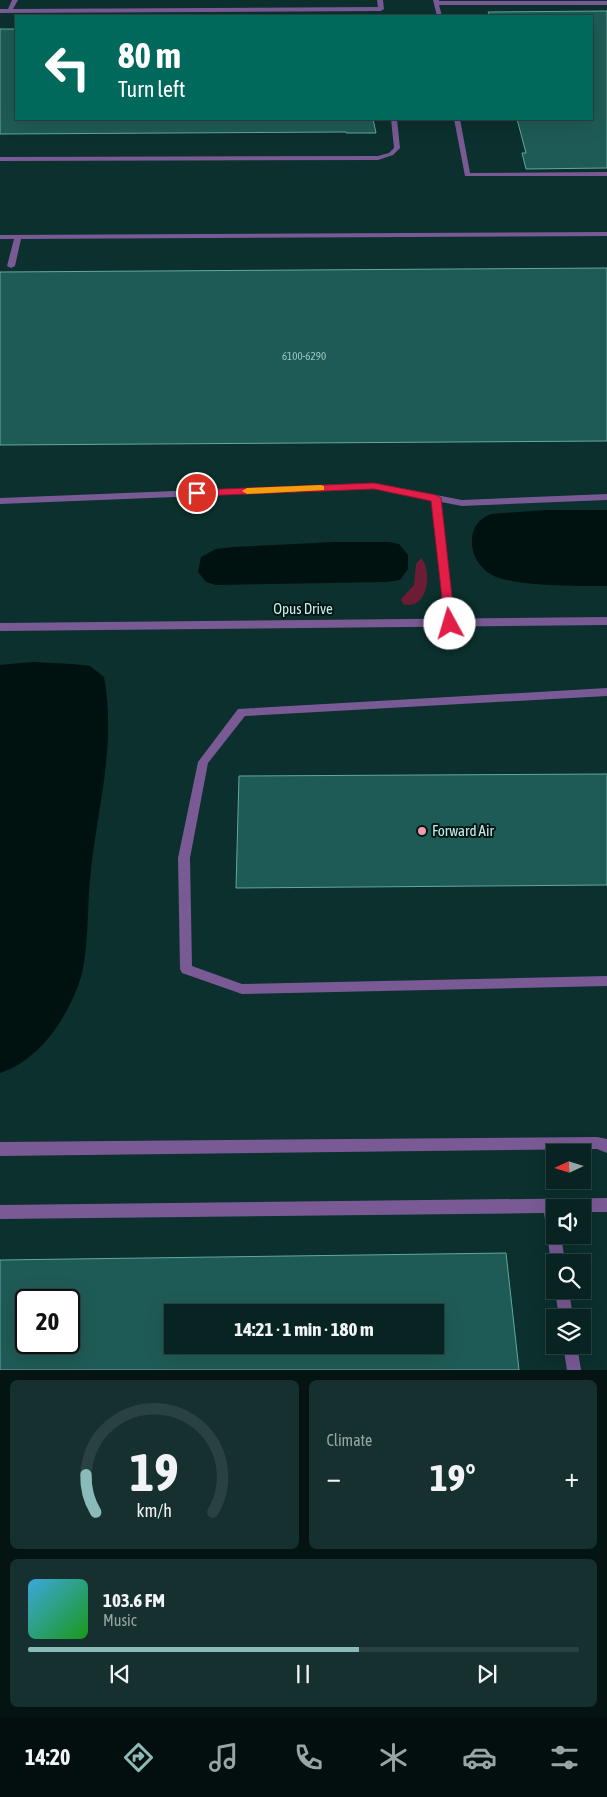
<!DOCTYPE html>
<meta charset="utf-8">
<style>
:root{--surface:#082422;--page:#16302f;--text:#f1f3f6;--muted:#98a4a5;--line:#294140;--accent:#8bbbb9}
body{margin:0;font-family:"Asap Condensed",sans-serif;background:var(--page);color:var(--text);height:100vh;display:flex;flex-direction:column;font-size:19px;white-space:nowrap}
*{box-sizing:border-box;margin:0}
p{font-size:16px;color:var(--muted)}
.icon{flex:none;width:28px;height:28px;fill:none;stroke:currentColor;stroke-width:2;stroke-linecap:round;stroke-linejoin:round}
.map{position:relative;height:1370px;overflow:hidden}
.drawer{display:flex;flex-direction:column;gap:10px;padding:10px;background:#041413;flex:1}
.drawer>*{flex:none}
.hud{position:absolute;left:15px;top:15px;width:578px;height:105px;border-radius:0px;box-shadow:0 5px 20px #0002,0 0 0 1px var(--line);background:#00695c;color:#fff;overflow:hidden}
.needle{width:32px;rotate:266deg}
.controls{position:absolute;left:546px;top:1144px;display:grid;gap:10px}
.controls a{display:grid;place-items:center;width:45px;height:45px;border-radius:0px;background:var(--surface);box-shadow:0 5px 20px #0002,0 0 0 1px var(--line);font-size:25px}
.speed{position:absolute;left:15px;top:1289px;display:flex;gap:10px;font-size:25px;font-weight:700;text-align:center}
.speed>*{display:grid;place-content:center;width:65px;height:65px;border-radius:50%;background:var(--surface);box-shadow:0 5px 20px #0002,0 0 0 1px var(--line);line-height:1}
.speed .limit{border:2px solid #111;border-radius:8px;background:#fff;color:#111}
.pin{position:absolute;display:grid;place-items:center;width:42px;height:42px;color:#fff;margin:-21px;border:2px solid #fff;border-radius:50%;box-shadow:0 1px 5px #0007}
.me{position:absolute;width:55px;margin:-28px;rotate:354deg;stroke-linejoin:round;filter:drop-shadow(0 0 4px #0008)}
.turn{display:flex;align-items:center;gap:18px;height:105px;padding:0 20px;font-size:22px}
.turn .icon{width:65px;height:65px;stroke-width:2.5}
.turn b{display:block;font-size:35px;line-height:42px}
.big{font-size:38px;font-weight:700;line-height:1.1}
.drawer .tile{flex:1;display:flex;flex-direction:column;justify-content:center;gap:8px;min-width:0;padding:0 18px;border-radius:8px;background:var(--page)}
.drawer .dial{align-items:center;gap:0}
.dial svg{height:130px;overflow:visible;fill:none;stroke:var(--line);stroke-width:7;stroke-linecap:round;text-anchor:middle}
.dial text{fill:var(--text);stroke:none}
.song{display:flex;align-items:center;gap:15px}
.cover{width:60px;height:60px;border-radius:8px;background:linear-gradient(135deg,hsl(200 70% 55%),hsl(120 70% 35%))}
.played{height:5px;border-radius:2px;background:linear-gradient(90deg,var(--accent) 60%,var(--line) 60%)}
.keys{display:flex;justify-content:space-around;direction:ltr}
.heat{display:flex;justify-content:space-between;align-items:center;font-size:28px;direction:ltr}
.drawer .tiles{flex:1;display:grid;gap:10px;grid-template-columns:1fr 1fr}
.tile:last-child{grid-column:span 2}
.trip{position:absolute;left:164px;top:1304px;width:280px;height:50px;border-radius:0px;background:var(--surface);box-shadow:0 5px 20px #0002,0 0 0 1px var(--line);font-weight:700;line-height:50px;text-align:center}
.dock{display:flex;height:80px;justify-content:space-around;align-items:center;background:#030e0e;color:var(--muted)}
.dock .icon{width:35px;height:35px}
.dock .active{color:var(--accent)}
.dock b{font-size:22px;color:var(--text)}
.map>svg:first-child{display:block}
.green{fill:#6c1c34}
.water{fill:#001210}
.building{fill:#1f5b56;stroke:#64a7a0;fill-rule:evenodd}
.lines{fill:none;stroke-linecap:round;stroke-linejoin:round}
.service{fill:#795a95;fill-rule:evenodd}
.minor{fill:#795a95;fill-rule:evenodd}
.route{fill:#e11d48;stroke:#92132f}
.slow{fill:#f59e0b}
.poi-dot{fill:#f39aab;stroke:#001715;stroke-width:2}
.labels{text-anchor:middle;stroke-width:4;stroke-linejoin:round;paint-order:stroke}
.far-number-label{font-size:11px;fill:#9ec6c2}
.street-label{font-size:15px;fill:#c9eae6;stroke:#001715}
.poi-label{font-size:15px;fill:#c9eae6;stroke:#001715;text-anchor:start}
</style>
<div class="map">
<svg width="607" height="1370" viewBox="0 0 607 1370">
<rect width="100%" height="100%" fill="#0b302d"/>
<path class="green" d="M421,558C433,570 428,612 403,604L401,599L414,585L416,564Z"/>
<path class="water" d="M546,510H607V586C579,586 515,587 492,575C479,568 471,554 472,540C472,527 480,518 491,514Z
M335,542H389L399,544L408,555V569L400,580L387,582L216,585L206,582L198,572L201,557L216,549L234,547Z
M32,662L72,664L90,666L104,677C117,748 96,811 90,880C87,909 89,960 78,986C64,1022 39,1060 0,1073V665Z"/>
<path class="building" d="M607,11V168L526,169L522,153H526L517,119H591V16H490L488,12Z
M0,29H16V119H373L376,133H346V132L0,134Z
M607,268V441L0,445V272Z
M607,774V885L236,888L239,776Z
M506,1253L519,1370H0V1260ZM26,1300H69V1342H26ZM172,1312H435V1345H172Z"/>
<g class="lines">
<path class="service" d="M12,0H18L13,9L378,7L377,0H383L384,9L381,11L0,13V9H8Z
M433,0H439V1H607V5H439L442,16H437Z
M391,119H397L400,148L393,155L378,160L0,161V157L378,156L389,153L394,148Z
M454,119H460L470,173L607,172V176H465Z
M607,232V236L21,239L15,266L11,268L7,266L14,239H0V235Z
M374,483L462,500L607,494V500L462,506L441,502L455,624L450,627L445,624L432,500L374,489L0,504V498Z
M607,688V696L245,716L208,763L190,858L192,966L242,984L607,976V986L242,994L182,973L180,969L178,858L198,762L238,709Z
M597,1137L607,1139V1153L597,1149L0,1156V1142Z
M607,1198V1212H582V1208H555V1235H561L565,1262H555V1268L551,1262L544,1213L0,1219V1205Z
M555,1290H569L573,1318H559Z
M563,1345H577L581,1370H567Z"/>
<path class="minor" d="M607,617V625L0,631V623Z"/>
</g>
<path class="route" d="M374,483L436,495L441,498L455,624L454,627L450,628L445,624L431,501L374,489L197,496L192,493L197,490Z"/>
<path class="slow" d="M321,485L324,486V490L247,494L242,491L247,488Z"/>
<circle class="poi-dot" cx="422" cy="831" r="5"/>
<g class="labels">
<g class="far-number-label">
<text x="304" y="360">6100-6290</text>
</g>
<g class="street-label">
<text x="303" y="614">Opus Drive</text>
</g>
<g class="poi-label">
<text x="432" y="836">Forward Air</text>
</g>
</g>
</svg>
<div class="controls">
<a><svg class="needle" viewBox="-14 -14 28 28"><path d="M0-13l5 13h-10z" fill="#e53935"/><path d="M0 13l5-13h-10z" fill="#98a4a5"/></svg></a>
<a><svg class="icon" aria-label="sound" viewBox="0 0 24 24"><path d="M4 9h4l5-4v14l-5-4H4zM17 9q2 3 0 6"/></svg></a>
<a><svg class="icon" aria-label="search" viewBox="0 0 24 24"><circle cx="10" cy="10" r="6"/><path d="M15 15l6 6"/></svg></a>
<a><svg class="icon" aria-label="layers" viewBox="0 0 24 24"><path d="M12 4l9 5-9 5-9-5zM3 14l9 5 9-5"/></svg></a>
</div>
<div class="speed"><div class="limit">20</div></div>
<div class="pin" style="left:197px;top:493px;background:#d93025"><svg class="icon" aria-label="arrive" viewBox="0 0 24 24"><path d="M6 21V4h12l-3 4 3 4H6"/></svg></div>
<svg class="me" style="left:450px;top:624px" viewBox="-20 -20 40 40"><circle r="19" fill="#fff"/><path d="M0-13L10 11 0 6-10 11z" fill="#e11d48"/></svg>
<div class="trip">14:21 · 1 min · 180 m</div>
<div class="hud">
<div class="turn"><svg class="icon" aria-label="left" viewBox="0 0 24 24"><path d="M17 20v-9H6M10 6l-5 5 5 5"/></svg><div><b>80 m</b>Turn left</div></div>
</div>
</div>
<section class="drawer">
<div class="tiles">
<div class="tile dial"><svg viewBox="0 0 100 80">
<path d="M14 69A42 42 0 1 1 86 69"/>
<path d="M14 69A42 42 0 0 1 8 46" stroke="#8bbbb9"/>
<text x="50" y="56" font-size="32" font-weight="700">19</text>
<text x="50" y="72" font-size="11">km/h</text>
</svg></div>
<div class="tile"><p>Climate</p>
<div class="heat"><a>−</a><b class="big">19°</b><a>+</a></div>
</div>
<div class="tile">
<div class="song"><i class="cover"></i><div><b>103.6 FM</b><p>Music</p></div></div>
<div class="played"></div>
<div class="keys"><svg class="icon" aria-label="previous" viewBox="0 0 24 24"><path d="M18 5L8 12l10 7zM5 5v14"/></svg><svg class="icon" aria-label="pause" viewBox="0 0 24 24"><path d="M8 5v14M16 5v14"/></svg><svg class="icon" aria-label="next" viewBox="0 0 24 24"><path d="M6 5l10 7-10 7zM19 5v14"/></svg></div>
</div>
</div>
</section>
<nav class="dock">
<b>14:20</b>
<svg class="icon active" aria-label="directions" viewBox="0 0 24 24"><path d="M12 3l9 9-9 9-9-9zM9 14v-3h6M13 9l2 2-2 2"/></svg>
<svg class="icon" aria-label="music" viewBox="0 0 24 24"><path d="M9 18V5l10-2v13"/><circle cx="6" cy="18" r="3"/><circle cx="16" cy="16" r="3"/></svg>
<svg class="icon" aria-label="phone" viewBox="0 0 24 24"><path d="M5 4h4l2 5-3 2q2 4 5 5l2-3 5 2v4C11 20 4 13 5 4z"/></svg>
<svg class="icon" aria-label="climate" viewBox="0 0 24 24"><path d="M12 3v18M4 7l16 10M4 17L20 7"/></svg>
<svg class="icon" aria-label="car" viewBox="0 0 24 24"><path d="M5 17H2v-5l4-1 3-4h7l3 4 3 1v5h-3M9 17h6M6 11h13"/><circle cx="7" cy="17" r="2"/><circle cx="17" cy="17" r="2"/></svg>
<svg class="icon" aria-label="filters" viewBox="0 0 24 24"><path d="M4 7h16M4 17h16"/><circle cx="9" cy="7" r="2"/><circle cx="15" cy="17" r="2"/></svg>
</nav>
